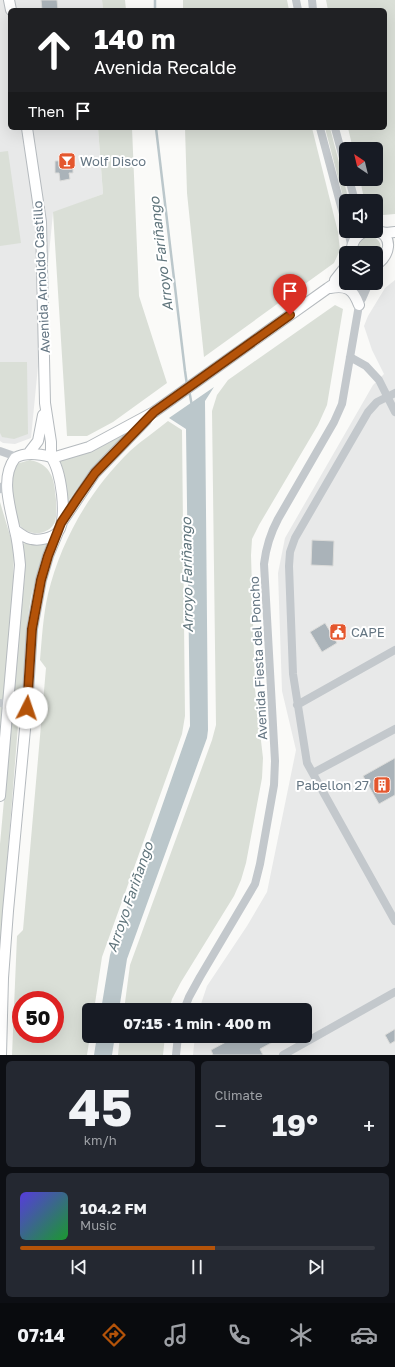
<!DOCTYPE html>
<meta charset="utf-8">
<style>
:root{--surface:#171b24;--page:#242831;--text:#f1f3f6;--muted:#9ea1a6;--line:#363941;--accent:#b45309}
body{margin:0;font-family:"Golos Text",sans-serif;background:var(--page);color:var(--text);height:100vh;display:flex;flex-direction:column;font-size:15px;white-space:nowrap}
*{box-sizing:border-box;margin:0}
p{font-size:13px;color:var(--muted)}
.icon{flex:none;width:22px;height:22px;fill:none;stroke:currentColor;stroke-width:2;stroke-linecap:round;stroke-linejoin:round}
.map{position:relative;height:1055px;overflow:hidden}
.drawer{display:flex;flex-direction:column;gap:6px;padding:6px;background:#0d0f14;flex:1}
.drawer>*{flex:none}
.top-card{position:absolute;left:8px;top:8px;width:379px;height:122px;border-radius:6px;box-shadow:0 4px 16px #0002;background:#202124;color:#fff;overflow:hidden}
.needle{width:26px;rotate:325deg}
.tools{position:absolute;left:339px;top:142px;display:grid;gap:8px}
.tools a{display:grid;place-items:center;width:44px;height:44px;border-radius:6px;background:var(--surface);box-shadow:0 4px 16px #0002;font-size:20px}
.speed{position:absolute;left:12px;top:991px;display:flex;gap:8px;font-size:20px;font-weight:700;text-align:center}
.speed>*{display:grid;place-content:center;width:52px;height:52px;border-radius:50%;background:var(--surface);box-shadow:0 4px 16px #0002;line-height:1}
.speed .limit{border:6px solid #d22;background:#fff;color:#111}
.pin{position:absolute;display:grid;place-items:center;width:34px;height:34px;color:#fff;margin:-41px -17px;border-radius:50% 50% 50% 0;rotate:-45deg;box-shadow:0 0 4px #0007}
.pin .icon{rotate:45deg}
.me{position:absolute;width:44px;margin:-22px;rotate:4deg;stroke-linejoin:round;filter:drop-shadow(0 0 3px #0008)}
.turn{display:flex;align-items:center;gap:14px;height:84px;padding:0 20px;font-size:18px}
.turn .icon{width:52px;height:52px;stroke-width:2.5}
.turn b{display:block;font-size:28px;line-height:34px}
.then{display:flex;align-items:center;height:38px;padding:0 20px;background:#0003;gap:8px;font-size:15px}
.big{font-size:30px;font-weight:700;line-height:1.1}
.drawer .widget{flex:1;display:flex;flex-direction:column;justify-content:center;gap:6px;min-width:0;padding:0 14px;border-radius:6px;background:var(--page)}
.drawer .dial{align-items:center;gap:0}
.dial b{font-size:52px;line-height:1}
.song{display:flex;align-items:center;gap:12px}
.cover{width:48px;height:48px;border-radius:6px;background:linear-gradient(135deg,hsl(250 70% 55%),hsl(130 70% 35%))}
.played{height:4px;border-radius:2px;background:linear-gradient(90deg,var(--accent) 55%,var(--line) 55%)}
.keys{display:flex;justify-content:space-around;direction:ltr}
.heat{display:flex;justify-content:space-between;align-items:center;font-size:22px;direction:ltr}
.drawer .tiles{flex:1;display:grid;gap:6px;grid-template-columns:1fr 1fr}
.widget:last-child{grid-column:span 2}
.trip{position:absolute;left:82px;top:1003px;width:230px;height:40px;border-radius:6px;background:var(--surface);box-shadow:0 4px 16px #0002;font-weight:700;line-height:40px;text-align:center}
.dock{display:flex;height:64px;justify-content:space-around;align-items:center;background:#090b0e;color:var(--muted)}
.dock .icon{width:28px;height:28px}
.dock .active{color:var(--accent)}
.dock b{font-size:18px;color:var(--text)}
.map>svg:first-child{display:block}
.built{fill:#e8e9e9}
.green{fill:#dadfd7;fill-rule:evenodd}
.water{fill:#bbc7cb}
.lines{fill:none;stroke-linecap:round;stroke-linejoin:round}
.stream{stroke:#bbc7cb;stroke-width:2.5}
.building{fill:#aab3b9;stroke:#dcdcda}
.major-casing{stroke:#b5babe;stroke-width:12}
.minor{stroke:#c3c8cc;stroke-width:8}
.major{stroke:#fff;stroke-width:10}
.route-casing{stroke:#753606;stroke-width:10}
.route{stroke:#b45309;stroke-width:7}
.labels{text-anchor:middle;stroke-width:4;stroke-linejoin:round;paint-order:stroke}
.poi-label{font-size:13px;fill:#657683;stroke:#fff;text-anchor:start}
.street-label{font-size:13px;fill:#657683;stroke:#fff}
.water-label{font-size:14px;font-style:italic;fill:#60757c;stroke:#fff}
</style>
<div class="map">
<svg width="395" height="1055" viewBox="0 0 395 1055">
<rect width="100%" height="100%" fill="#fafaf8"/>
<path class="built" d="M0,0H102L103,10H10V128H98L103,194L53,213L31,438L15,444L3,443L0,441Z
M395,280V1055H193L195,1036H305V1010H199L207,986L247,926L267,892L296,750L282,691L278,573L285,538L373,385L384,374L372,350L364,326L368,316L385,288Z"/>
<path class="green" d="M102,0H125L126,10H103Z
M183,0H287L289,10H183Z
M326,0H395V214L383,215L376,209V201H366L364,199L360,179H376V149H353L348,128H385V10H328Z
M98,128H132L139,296L167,383L113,422L87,436H67L53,212L103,194Z
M185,128H312L338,232L340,250L334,263L204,357L187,193Z
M325,128H330L349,201H346V208Z
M8,151L21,243L0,246V152Z
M366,236C380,235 386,249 376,258V253L357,252C356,244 360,240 366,236Z
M335,305L343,309L327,405L318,425L259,525L252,539L251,555L255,689L263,758L262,778L246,863L241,880L234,896L181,982L172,999L169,1010H124L130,965L212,740L216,725L212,411L217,395L228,380Z
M0,362H27L28,434L14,439L2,437L0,433Z
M168,421L182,430L185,716L182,734L102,957L94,1010H89L90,1036L87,1055H12L17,936L23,930L46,668L40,660C42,638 43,616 48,594C61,540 90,490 130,451C142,440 156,431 168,421ZM21,1000H55V1034H21Z
M124,434L91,470L67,503L64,473L60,460C85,456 102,447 124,434Z
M30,460C53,465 54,480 56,500C56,507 57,515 55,522C49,536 27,537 19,524C14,516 9,488 6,476L16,464Z
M0,502L14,549L13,590L0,733Z
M25,543L38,545L46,543L47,544L40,563L31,597L26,631V649L21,700H13L25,573L23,544Z
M12,712L19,713L0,951V844Z
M120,1036H165L163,1055H118Z"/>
<path class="water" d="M214,387L205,401L208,730L207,738L127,959L119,1010H101L110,955L190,726L186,429L169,418Z
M97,1036H115L112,1055H94Z"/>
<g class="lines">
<path class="stream" d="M155,10V0
M156,128L185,371L187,385
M189,390L192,406"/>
</g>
<path class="building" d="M41,0H57L58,10H42Z
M73,160V173H69L70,179L60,181L59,173H55V161Z
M312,540L334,541L333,566L311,565Z
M325,623L337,643L322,652L310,632Z
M395,758V795L379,804L363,776Z
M395,1029V1041L390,1044L385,1035Z
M237,1036H284L260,1049L263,1055H213L211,1050Z"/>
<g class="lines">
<defs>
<path id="major" d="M9,0L11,10
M27,128L41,222L45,403L51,442V457
M376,230C395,237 389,256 376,265
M381,232L386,233L395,232
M351,253C352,242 356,234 367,231
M335,280L346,266
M330,288C347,285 353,289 359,305
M28,454L38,441L43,415
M52,458L89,447L154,412L328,288L346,276
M62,522L95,473L146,420
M0,796L20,565C19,554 18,542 15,531C10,506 0,478 15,458C25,452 40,454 51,457C61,469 68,519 58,532C53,538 39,541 31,539C25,538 20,534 15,530
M1,1055L3,978L8,911L27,708L32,629L41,580L48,556L58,532"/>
</defs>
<use href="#major" class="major-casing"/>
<path class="minor" d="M296,0L298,10
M312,0L313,10
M320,128L346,225
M335,128L346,169
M349,179L355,201
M348,231L352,248
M362,299L369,283
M350,357L366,366L379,380L395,412
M395,393L377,402L368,412L295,538L290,552L289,566L293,674L307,763L395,921
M0,451L17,457
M0,487L1,489
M0,703L27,708
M297,705L395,650
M313,773L395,729
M184,1010L189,997L200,977L255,884L260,864L274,785L275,761L264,564C266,547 270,534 278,519L334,422L342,404L359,305L360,283
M176,1055L178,1036
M283,1055L395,992"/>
<use href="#major" class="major"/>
</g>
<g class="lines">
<defs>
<path id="route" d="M27,708L32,629L41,580L48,556L61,523L79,496L95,473L154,412L290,315"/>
</defs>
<use href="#route" class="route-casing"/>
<use href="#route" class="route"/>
</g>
<defs>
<symbol id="bar-square" viewBox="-11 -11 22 22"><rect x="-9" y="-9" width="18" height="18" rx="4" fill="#e4572e" stroke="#fff"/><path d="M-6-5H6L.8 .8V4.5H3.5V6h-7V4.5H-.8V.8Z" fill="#fff"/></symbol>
<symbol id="civic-square" viewBox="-11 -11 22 22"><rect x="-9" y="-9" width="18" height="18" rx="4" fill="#e4572e" stroke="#fff"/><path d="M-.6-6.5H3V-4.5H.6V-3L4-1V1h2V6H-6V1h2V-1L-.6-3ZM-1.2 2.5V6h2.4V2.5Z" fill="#fff"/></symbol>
<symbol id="building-square" viewBox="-11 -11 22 22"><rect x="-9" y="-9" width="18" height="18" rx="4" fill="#e4572e" stroke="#fff"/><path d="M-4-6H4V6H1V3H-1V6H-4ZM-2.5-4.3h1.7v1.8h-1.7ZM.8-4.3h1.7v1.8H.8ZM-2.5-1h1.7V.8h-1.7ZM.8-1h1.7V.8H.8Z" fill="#fff"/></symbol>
</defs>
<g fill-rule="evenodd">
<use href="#bar-square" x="57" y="151" width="20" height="20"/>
<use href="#civic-square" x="328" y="622" width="20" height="20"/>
<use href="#building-square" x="372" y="775" width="20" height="20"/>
</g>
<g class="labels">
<g class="poi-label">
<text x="80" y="166">Wolf Disco</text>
<text x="351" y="637">CAPE</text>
<text x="369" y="790" text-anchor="end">Pabellon 27</text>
</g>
<g class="street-label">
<text transform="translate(41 277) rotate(-93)" y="5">Avenida Arnoldo Castillo</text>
<text transform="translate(258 658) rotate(-93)" y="5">Avenida Fiesta del Poncho</text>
</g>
<g class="water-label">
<text transform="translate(161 254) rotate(-97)" y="5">Arroyo Fariñango</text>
<text transform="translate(187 575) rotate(-91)" y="5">Arroyo Fariñango</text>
<text transform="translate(130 897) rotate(-71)" y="5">Arroyo Fariñango</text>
</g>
</g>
</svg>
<div class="tools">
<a><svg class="needle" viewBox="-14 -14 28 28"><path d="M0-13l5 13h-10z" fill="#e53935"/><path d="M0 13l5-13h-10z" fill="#9ea1a6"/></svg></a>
<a><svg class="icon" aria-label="sound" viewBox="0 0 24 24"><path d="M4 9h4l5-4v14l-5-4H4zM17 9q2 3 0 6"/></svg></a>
<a><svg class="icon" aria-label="layers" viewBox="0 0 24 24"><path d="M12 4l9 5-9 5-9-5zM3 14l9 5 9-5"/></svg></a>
</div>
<div class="speed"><div class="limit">50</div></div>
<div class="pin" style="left:290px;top:315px;background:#d93025"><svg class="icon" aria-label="arrive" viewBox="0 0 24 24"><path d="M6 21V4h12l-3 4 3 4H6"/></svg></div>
<svg class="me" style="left:27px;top:708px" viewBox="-20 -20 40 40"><circle r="19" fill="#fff"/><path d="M0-13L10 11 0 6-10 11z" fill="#b45309"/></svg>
<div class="trip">07:15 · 1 min · 400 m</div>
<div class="top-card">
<div class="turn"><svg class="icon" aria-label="ahead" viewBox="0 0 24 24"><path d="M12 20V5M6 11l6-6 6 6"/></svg><div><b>140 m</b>Avenida Recalde</div></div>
<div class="then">Then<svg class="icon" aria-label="arrive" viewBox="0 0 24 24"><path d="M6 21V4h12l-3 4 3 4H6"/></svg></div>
</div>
</div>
<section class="drawer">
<div class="tiles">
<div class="widget dial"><b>45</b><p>km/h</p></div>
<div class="widget"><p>Climate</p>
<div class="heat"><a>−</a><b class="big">19°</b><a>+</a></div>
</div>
<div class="widget">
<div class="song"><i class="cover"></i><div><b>104.2 FM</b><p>Music</p></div></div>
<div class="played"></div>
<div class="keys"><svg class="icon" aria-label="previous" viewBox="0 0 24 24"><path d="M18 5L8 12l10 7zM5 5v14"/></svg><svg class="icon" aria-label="pause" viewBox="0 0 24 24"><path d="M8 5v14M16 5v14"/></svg><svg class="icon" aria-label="next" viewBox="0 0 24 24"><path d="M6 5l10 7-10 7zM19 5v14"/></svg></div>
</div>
</div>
</section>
<nav class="dock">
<b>07:14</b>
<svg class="icon active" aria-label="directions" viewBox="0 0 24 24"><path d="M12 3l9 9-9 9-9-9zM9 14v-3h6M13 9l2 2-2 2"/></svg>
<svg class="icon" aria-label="music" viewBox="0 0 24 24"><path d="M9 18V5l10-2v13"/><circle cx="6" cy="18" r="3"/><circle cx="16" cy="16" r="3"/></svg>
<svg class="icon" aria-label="phone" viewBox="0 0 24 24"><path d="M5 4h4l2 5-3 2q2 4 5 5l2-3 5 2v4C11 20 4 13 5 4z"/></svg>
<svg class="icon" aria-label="climate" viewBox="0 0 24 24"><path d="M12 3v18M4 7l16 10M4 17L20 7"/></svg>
<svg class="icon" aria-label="car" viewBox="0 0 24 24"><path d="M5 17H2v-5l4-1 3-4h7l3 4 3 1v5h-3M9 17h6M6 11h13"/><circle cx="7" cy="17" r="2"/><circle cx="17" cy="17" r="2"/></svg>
</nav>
